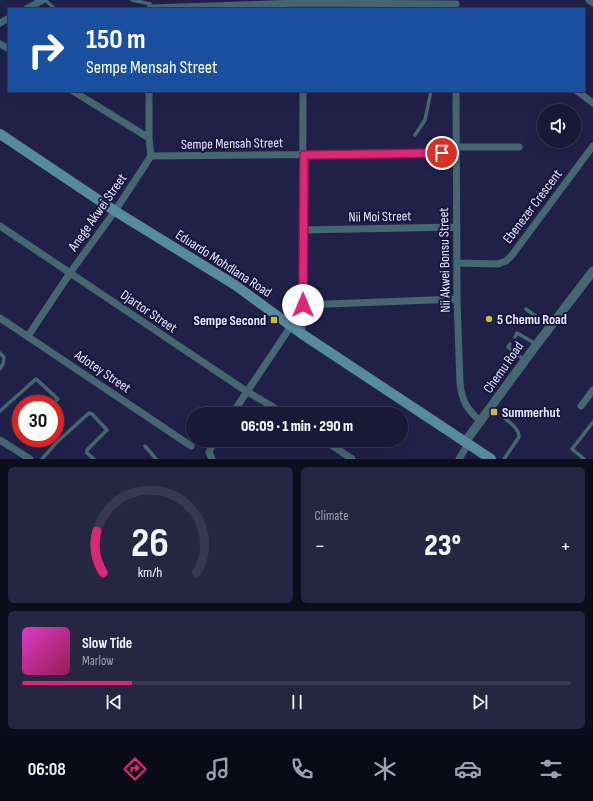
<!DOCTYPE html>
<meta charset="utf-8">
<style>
:root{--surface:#191837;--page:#262542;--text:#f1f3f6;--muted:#9fa0ad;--line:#373752;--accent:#db2777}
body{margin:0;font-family:"Sofia Sans Condensed",sans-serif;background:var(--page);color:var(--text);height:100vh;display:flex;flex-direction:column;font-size:15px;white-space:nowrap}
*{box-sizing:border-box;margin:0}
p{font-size:13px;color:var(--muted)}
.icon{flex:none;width:22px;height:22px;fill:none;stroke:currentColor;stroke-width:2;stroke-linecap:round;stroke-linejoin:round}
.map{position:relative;height:459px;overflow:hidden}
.details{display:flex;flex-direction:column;gap:8px;padding:8px;background:#0e0d1e;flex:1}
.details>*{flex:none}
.hud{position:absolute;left:8px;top:8px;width:577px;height:84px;border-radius:0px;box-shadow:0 4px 16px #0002,0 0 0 1px var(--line);background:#1a4fa0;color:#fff;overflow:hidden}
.tools{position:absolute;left:537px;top:104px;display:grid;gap:8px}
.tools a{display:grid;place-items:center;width:44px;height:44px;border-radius:50%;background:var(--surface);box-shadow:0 4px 16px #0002,0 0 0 1px var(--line);font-size:20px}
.speed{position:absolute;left:12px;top:395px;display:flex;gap:8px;font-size:20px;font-weight:700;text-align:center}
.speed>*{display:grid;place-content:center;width:52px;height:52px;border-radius:50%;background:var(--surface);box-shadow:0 4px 16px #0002,0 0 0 1px var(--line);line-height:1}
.speed .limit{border:6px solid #d22;background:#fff;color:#111}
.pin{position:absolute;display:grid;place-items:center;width:34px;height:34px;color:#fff;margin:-17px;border:2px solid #fff;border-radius:50%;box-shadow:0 1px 4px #0007}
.me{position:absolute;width:44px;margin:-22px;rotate:0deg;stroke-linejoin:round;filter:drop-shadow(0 0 3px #0008)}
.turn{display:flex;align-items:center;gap:14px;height:84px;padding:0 12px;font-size:18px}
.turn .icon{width:52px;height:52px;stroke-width:2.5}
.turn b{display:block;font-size:28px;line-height:34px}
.big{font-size:30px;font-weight:800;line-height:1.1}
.details .tile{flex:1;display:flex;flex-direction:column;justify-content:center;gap:6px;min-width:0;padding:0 14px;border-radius:6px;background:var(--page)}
.details .dial{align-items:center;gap:0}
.dial svg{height:104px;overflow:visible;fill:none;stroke:var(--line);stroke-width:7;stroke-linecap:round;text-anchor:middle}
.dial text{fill:var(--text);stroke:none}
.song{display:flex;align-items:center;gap:12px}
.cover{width:48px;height:48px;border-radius:6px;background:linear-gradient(135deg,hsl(310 70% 55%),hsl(330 70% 35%))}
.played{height:4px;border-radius:2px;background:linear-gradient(90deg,var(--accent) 20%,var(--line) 20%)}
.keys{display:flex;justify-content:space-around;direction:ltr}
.heat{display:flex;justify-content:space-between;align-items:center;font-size:22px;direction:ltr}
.details .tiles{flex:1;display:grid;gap:8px;grid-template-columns:1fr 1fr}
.tile:last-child{grid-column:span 2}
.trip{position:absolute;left:186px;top:407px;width:222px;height:40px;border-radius:20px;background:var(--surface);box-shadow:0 4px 16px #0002,0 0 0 1px var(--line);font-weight:800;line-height:40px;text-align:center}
.tabs{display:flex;height:64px;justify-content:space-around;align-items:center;background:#0a0a16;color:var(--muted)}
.tabs .icon{width:28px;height:28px}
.tabs .selected{color:var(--accent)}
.tabs b{font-size:18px;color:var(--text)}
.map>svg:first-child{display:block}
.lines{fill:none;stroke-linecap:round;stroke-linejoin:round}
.service{stroke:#466772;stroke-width:3.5}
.minor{stroke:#466772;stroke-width:7}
.tertiary{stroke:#466772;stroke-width:9}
.secondary{stroke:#558b9d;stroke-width:10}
.route-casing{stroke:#8e194d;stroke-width:10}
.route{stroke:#db2777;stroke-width:7}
.poi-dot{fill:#cbba39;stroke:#18163e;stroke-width:1.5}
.labels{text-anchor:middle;stroke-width:4;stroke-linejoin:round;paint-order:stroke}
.street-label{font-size:14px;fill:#e4e6fd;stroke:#18163e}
.poi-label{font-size:14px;font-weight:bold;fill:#e4e6fd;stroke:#18163e;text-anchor:start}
</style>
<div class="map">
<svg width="593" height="459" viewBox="0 0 593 459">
<rect width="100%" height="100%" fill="#212049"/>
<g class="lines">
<path class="service" d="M45,0L55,9
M132,0L150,4
M415,135L425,120L431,91
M526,309L549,326
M515,337L517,333L536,344
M510,344L508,347L524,360
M0,353L4,357L3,364L0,369
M0,411L36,379L58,399L52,404
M503,417C509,422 519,428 519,437L504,459
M53,438L57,442
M145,446L156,459
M42,459L57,442L89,413L92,414L107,430L87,450V453L94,459
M584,459L572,449L593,422"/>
<path class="minor" d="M589,0L593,3
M150,8L302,3L456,4
M26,9L43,0
M0,23L9,18
M0,44L9,49
M73,91L149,138
M456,91L457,299L460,383C462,402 467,409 481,422
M577,91L593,103
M457,147H519
M151,156L457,153
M0,226L246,391L285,414
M303,230L457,227
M458,263L498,264L506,261L512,255L593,146
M303,305L457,299
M0,318L191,446
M302,334L303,91
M28,336L70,273L115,211L151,156L149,138V91
M581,406L593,390
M232,414L291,326
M0,440L30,459
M324,440L352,459
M212,459L209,452L215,440
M459,459L468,444"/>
<path class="tertiary" d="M465,442L537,344L593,271"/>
<path class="secondary" d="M0,134L115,211L235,285L302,334L491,459"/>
</g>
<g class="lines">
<defs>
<path id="route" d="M303,305L304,155L442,153"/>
</defs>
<use href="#route" class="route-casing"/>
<use href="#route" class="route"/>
</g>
<g class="poi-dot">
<circle cx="489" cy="319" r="4"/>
<rect x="270" y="316" width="8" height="8" rx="2"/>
<rect x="490" y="408" width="8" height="8" rx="2"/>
</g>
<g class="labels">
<g class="street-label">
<text transform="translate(232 143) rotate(-1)" y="5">Sempe Mensah Street</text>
<text transform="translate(532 206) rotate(-53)" y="5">Ebenezer Crescent</text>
<text transform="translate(97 212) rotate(-55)" y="5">Anege Akwei Street</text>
<text transform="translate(380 216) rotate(-1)" y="5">Nii Moi Street</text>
<text transform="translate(444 260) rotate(-91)" y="5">Nii Akwei Bonsu Street</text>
<text transform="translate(224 263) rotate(33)" y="5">Eduardo Mohdlana Road</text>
<text transform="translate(149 311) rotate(34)" y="5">Djartor Street</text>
<text transform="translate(503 367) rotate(-55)" y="5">Chemu Road</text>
<text transform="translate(103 371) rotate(34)" y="5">Adotey Street</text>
</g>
<g class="poi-label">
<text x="497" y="324">5 Chemu Road</text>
<text x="266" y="325" text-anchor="end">Sempe Second</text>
<text x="502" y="417">Summerhut</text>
</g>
</g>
</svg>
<div class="tools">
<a><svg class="icon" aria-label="sound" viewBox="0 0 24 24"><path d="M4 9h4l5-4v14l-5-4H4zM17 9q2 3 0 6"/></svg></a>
</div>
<div class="speed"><div class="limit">30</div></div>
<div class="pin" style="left:442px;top:153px;background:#d93025"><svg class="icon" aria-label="arrive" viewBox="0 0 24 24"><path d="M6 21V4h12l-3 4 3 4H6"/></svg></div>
<svg class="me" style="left:303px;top:305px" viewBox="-20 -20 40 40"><circle r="19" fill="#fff"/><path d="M0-13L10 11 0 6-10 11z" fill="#db2777"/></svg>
<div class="trip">06:09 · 1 min · 290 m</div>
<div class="hud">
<div class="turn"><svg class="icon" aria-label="right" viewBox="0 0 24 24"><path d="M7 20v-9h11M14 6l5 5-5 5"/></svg><div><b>150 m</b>Sempe Mensah Street</div></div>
</div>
</div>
<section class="details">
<div class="tiles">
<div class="tile dial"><svg viewBox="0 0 100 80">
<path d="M14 69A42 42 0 1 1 86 69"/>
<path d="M14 69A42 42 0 0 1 9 37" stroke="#db2777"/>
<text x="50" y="56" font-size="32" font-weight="700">26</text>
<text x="50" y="72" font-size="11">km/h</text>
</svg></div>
<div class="tile"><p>Climate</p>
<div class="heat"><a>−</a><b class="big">23°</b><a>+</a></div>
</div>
<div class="tile">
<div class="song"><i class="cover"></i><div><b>Slow Tide</b><p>Marlow</p></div></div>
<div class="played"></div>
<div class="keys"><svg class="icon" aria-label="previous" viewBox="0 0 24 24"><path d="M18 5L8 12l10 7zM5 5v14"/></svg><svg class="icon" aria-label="pause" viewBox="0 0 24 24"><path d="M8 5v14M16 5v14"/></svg><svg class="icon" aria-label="next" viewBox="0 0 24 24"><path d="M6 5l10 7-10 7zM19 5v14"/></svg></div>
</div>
</div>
</section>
<nav class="tabs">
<b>06:08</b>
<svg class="icon selected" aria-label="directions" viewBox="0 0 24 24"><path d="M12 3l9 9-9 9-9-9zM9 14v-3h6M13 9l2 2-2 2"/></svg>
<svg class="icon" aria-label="music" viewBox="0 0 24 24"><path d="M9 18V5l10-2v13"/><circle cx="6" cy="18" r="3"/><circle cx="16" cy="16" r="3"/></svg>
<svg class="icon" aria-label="phone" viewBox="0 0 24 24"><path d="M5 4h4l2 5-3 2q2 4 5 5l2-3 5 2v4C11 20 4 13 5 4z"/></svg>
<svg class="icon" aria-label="climate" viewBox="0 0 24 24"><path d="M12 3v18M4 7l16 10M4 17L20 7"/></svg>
<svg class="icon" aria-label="car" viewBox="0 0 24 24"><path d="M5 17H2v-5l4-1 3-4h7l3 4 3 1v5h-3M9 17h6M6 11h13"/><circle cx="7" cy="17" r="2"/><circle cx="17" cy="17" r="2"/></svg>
<svg class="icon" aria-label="filters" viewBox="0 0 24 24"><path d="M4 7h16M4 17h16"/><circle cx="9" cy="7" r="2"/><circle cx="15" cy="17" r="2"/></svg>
</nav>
